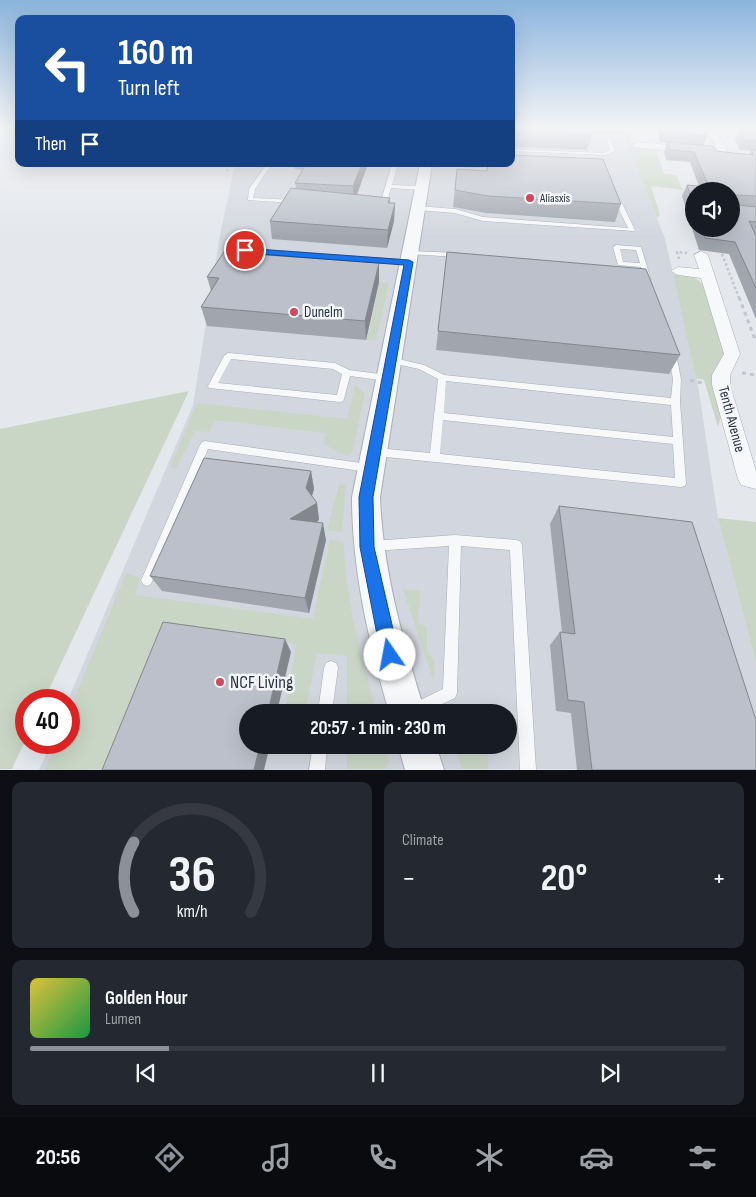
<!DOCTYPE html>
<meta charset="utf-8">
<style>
:root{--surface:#171b24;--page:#242831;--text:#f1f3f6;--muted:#9ea1a6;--line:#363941;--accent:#8c9099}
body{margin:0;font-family:"Sofia Sans Condensed",sans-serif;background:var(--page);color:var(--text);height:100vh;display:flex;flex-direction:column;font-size:19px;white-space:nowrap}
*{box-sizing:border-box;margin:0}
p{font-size:16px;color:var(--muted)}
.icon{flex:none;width:28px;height:28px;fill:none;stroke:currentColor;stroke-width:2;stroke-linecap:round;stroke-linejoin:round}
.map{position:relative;height:770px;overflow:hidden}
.details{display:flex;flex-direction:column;gap:12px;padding:12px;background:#0d0f14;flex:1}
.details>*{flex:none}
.top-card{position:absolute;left:15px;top:15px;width:500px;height:152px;border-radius:10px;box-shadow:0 5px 20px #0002;background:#1a4fa0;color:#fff;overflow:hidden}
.fabs{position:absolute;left:685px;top:182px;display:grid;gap:10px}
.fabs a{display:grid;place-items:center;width:55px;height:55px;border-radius:50%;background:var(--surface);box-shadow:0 5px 20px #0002;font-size:25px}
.speed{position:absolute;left:15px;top:689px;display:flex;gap:10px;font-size:25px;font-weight:700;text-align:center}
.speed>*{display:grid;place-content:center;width:65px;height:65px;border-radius:50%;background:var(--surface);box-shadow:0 5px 20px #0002;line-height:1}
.speed .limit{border:8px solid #d22;background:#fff;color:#111}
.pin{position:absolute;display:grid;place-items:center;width:42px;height:42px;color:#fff;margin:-21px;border:2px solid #fff;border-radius:50%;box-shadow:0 1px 5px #0007}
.me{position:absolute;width:55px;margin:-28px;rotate:348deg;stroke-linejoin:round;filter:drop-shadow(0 0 4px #0008)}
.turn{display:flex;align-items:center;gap:18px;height:105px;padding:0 20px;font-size:22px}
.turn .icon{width:65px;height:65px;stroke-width:2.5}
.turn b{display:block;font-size:35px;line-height:42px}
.then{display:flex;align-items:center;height:48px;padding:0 20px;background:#0003;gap:10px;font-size:19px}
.big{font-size:38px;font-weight:700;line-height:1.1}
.details .widget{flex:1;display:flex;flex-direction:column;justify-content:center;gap:8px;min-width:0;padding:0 18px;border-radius:10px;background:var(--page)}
.details .dial{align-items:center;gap:0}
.dial svg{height:130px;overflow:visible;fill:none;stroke:var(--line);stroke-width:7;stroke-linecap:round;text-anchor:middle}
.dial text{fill:var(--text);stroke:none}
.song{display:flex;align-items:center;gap:15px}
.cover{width:60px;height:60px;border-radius:8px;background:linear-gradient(135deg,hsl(50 70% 55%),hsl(140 70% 35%))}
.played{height:5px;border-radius:2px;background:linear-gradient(90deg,var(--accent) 20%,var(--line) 20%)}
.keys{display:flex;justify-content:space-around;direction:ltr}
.heat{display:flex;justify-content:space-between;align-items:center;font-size:28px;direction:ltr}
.details .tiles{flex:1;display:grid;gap:12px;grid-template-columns:1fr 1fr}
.widget:last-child{grid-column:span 2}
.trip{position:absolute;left:239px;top:704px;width:278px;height:50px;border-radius:25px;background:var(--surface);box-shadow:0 5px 20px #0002;font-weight:700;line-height:50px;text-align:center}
.tabs{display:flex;height:80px;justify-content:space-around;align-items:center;background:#090b0e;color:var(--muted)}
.tabs .icon{width:35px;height:35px}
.tabs .selected{color:var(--accent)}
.tabs b{font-size:22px;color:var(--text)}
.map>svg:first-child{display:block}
.built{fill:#d2d6de;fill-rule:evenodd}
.green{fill:#c9d6c5}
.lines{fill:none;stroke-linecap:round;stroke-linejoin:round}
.service-casing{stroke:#a9aeb7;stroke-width:1}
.minor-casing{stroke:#a9aeb7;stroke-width:1}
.tertiary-casing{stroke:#a9aeb7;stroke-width:2}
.path-far2{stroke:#c2c5cb;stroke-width:2;stroke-dasharray:2 2;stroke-linecap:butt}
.path-far1{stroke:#c2c5cb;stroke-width:2.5;stroke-dasharray:2.5 2.5;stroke-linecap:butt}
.path{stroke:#c2c5cb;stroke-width:3;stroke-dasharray:4 4;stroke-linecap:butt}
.service{fill:#f7f8fa;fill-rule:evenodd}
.minor{fill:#f7f8fa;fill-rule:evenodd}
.tertiary{fill:#f7f8fa;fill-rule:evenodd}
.wall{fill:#a1a5ae;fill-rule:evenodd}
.shaded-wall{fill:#83868d}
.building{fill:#bbc0ca;stroke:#83868d}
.route{fill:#1a73e8;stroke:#114b97}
.poi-dot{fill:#d1495b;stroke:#f4f6f9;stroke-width:2}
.labels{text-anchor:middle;stroke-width:5;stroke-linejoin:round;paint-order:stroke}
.far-poi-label{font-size:12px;fill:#2b3445;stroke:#f4f6f9;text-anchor:start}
.poi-label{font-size:15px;fill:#2b3445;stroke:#f4f6f9;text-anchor:start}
.street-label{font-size:15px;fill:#2b3445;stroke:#f4f6f9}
.near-poi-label{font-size:18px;fill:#2b3445;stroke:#f4f6f9;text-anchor:start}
</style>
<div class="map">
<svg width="756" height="770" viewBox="0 0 756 770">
<rect width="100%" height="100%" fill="#e4e7ec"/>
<path class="built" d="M511,129H621L665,239L696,372L718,518L756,663V769L39,770L51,743L69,742L68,700L193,405L220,235L235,164H511ZM248,712H508V745H248Z"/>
<path class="green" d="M621,129H628L634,147L656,150L664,174L676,175L683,190L651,186L660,215L657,218Z
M673,274L692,276L703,284L725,350L723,409L718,427L704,380L696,378Z
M380,282L389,283L376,340H367Z
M355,385L365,393L353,451L347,456L323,444L326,433L216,420L209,432L195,431L176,468H170L197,403L347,419Z
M189,391L44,700H26V739L12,769H0V429Z
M341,484L346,485L342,532L327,530L338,488Z
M718,518L756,522V663Z
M330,539L344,542C344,599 363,657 376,712H347V656L317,653L305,712H285L296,644L170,629L116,769L45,770L56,743L69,742V712L126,573L140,578L135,595L313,619Z
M403,589L420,591L418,623L427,627V651L435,662L434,682Z
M347,745H384L389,762L385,769H347Z
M455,745H458L462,755L472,751L471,745H488V769H462Z"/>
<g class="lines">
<defs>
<path id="service" d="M607,140H611L615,151L605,155L511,151V149L604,153L610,150Z
M267,164H272L255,189L253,198L294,200L297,202L296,203L248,200L249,189Z
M392,164H398L392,185L421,186L424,188L421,190L391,188L385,208L380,209L379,208Z
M448,164C461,163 489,161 501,166L498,168L451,166Z
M615,193L618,195L635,230L634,231L483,221L455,213L418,210L415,208L418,206L455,209L483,217L628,228L612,195Z
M616,245L641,247L651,280L650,281L648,282L645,280L641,267L618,265L613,247ZM620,249L636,250L640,263L623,262Z
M245,248L409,260L412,262L409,264L243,251L242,250Z
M411,251L458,253L461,255L458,257L409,254V252Z
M672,351L676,354L681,379L680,402L686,483L685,486L681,487L376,456L373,455L371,452L373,449L376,448L430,453L438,379L419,369L387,362L386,360L387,358L390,357L424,365L444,375L671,398L673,379L668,354ZM446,381L671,405L673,437L444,413ZM443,420L673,444L675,478L440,454Z
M228,353L335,363L349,370L387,375L391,378L387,381L350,376L344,399L343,401L340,402L209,388L208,386L224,356ZM231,359L333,369L342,374L337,395L218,383Z
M205,441L368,464L372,465L373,468L372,471L368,472L208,449L151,584L147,586L143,584L141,580L143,576L200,445L202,442Z
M455,535L516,540L520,541L522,545L536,770H520L510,550L461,546L457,693L455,698L425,712H404L406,707L443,689L449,546L372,551L368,550L366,546L368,542L372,541Z
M331,661L336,663L338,668L332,712H318L324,668L326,663Z
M313,745H327L325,770H309Z"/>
<path id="minor" d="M706,129H715L728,153L726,155H720Z
M637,142L689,147L694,150L689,153L634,147L632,145Z
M701,251L708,255L740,354L730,375V385L756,471V489L741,485L738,479L712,385V375L724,354L701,278L678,275L671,271L678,267L699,269L694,255Z"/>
<path id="tertiary" d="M420,164H432L380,497C383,571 403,641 425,712H389C369,642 352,571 352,497Z
M398,745H436L444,770H405Z"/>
</defs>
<use href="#service" class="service-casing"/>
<use href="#minor" class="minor-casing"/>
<use href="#tertiary" class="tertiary-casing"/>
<path class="path-far2" d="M227,171L230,164"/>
<path class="path-far1" d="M722,254L739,298
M679,259L677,252L687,253"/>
<path class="path" d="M739,297L756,342
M742,373L756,375
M690,380L702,383"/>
<use href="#service" class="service"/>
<use href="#minor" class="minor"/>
<use href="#tertiary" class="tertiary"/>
</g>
<path class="wall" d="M511,129H590L592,135L587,150L512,147Z
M657,129H704L707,136L703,145L715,151L749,155L751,151L740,150L735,140L739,130L756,131V235L755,234L756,236V319L729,254L699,250L682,196L687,185L699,186L690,162L666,160L664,152L667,143L660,142ZM694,191L731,229H694Z
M294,164H368L357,195L390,198V203H395L394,221L387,248L272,239L270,221L296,189L295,183L302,170L295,169Z
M487,164H511L621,204L615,222L486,213L453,207L457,169L486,171Z
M447,252L680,355L669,374L436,350Z
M207,277L379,282L366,340L207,326L201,307L211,291Z
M311,471L314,489L312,496L317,503L319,520L317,522L326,540L309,613L162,591L150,576Z
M559,506L756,770H577L571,713L556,711L550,645L560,632H562L550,524Z"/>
<path class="shaded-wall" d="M362,164H368L354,202L353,186Z
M395,203L394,221L387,248L388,230Z
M379,263V282L366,340L365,321Z
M311,471L314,489L309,506L306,488Z
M317,503L319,520L295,536L290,519Z
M323,523L326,540L309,613L305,598Z
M285,639L291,652L277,712H268Z
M260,745H270L264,770H254Z"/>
<path class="building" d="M515,129H590L592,135L515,132Z
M664,129H704L707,136L664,132Z
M739,130L756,131V141L745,140Z
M668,142L713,146L715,151L754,155L751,150H756V196L736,195L737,205L756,207V222L749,221L756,236V288L735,242L705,238L702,229H731V191H694V206L687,185L709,187L694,152L670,150Z
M511,155L603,159L621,204L488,196L455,190L457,169L487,171L488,164H511Z
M306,164H362L353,186L295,183Z
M291,188L390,198L388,203H395L388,230L270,221Z
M224,252L379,263L365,321L201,307L219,278L207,277Z
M447,252L646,269L680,355L438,331Z
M204,458L311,471L306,488L317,503L290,519L323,523L305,598L150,576Z
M559,506L692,522L756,720V770H592L584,702L568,700L560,632L575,634Z
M163,622L285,639L268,712H248V745H260L254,770H102Z"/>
<linearGradient id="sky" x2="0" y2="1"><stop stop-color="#8bb4dd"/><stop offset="0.54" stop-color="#f3f4f6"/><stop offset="1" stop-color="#f3f4f6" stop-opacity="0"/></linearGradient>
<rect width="756" height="237" fill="url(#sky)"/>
<path class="route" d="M242,248L409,260L413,262L373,497L374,547L399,655L396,661L390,664L384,661L381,655L360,547L359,497L404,265L245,253L242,252Z"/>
<g class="poi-dot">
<circle cx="530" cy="198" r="5"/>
<circle cx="294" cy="312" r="5"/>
<circle cx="220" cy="682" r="5"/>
</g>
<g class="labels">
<g class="far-poi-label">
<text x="540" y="202">Aliasxis</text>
</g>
<g class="poi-label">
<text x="304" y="317">Dunelm</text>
</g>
<g class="street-label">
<text transform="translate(732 419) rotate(75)" y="5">Tenth Avenue</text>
</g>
<g class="near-poi-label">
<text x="230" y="688">NCF Living</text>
</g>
</g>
</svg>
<div class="fabs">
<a><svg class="icon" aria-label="sound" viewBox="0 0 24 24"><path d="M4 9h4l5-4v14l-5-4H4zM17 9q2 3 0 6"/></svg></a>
</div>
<div class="speed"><div class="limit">40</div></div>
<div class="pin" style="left:245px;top:250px;background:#d93025"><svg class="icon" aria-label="arrive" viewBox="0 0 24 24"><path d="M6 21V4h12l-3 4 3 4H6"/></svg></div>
<svg class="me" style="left:390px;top:655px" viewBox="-20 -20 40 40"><circle r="19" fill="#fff"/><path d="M0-13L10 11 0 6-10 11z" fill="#1a73e8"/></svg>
<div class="trip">20:57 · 1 min · 230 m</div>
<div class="top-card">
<div class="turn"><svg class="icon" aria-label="left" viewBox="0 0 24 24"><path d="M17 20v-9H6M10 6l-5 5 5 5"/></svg><div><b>160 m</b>Turn left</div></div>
<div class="then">Then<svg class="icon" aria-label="arrive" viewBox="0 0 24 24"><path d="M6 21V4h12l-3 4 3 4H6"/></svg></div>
</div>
</div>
<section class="details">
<div class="tiles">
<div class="widget dial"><svg viewBox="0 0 100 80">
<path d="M14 69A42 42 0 1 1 86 69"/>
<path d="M14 69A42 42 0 0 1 14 26" stroke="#8c9099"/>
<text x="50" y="56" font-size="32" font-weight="700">36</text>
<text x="50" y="72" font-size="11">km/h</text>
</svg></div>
<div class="widget"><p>Climate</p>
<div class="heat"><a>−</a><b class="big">20°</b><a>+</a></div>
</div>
<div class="widget">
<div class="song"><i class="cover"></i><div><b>Golden Hour</b><p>Lumen</p></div></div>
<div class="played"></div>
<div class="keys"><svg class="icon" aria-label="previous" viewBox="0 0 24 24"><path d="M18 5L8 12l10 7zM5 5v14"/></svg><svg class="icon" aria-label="pause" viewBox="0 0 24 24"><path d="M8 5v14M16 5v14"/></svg><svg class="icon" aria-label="next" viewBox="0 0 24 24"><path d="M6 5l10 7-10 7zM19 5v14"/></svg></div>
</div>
</div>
</section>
<nav class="tabs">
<b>20:56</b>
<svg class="icon selected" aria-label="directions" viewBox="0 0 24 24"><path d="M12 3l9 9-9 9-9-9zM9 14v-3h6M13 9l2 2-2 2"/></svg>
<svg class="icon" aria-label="music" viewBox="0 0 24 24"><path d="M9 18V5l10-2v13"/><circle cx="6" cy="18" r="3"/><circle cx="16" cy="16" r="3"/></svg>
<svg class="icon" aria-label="phone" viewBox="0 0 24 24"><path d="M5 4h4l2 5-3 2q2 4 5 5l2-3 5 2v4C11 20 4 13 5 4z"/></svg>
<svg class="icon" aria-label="climate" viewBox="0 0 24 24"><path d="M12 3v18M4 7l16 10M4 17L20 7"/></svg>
<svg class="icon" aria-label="car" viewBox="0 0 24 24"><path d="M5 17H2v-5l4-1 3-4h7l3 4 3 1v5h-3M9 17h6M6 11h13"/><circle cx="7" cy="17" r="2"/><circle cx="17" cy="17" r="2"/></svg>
<svg class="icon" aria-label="filters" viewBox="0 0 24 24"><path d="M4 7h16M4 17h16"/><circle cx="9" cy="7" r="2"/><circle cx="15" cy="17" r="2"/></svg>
</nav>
